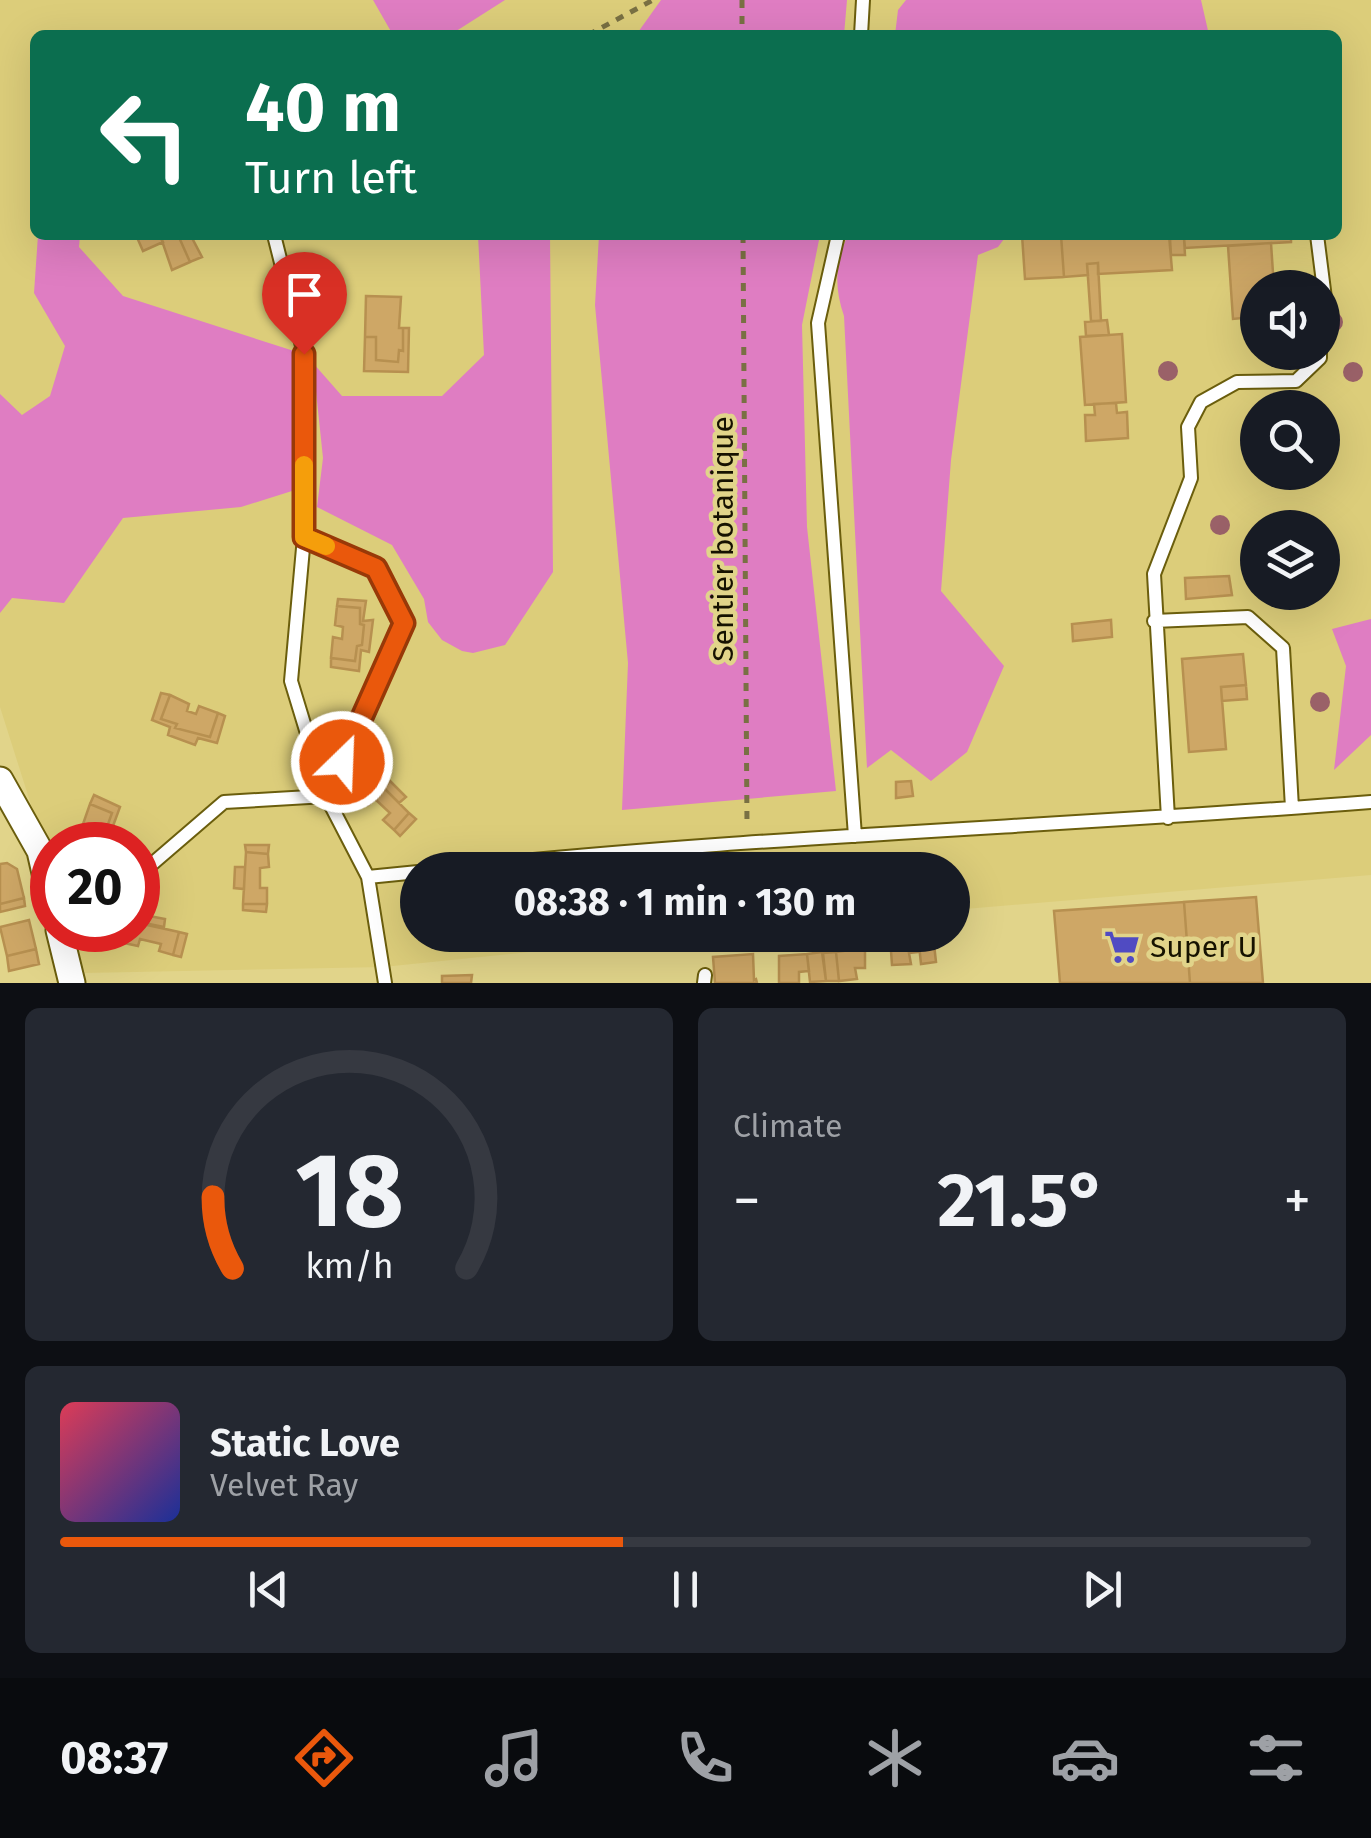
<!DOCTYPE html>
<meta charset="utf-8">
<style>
:root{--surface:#171b24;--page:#242831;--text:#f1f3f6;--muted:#9ea1a6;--line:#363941;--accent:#ea580c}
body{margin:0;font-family:"Fira Sans",sans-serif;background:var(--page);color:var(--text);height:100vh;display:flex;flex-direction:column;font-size:38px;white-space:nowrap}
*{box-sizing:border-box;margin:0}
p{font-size:32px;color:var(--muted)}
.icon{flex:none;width:55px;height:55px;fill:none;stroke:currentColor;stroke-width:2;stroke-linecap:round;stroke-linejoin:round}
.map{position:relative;height:983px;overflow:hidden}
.panel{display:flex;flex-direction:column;gap:25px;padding:25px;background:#0d0f14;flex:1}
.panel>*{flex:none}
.guide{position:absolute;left:30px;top:30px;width:1312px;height:210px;border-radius:15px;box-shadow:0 10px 40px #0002;background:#0b6e4f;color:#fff;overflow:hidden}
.tools{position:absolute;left:1240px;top:270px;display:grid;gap:20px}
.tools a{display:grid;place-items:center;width:100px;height:100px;border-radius:50%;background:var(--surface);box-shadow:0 10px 40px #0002;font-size:50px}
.speed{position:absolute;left:30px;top:822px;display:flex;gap:20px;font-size:50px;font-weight:700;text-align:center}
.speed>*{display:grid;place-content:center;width:130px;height:130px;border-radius:50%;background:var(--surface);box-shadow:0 10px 40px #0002;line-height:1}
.speed .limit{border:15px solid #d22;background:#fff;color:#111}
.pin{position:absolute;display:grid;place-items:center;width:85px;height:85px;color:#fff;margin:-102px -42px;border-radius:50% 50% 50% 0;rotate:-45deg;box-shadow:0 0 10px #0007}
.pin .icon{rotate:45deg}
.me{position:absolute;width:110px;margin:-55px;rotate:24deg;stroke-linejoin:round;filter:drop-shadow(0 0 8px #0008)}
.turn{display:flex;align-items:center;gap:35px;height:210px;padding:0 50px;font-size:45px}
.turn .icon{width:130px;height:130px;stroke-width:2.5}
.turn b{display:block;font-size:70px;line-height:85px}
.big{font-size:75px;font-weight:700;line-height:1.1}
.panel .card{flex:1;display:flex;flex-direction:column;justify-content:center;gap:15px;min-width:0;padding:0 35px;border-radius:15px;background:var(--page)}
.panel .dial{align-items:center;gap:0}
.dial svg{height:260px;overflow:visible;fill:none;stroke:var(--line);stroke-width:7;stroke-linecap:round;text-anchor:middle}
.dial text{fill:var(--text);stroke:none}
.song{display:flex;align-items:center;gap:30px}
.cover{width:120px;height:120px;border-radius:15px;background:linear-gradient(135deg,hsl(350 70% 55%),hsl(230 70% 35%))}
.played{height:10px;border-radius:5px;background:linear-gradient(90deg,var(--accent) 45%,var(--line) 45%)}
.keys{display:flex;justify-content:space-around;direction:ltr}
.heat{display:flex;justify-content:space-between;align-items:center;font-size:55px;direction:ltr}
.panel .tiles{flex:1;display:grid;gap:25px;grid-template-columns:1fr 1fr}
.card:last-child{grid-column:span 2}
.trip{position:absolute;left:400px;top:852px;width:570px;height:100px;border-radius:50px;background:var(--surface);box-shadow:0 10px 40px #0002;font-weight:700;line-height:100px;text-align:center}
.menu{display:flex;height:160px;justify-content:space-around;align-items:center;background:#090b0e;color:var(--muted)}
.menu .icon{width:70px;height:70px}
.menu .active{color:var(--accent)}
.menu b{font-size:45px;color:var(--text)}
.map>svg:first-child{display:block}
.built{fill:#dccd7a;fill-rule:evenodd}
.forest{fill:#df7dc2}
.building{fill:#cea766;stroke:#b79050;stroke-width:2.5}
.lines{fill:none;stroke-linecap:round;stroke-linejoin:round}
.lane-casing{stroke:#6b5e0d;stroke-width:16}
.street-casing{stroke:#6b5e0d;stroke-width:29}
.path{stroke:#797043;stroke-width:5;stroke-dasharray:8 8;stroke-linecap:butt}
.lane{stroke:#fff;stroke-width:12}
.street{stroke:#fff;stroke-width:25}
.tree{fill:#9a6168}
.route-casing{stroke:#983908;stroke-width:25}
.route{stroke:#ea580c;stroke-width:18}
.slow{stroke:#f59e0b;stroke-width:18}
.labels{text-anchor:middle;stroke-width:9;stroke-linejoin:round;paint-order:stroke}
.street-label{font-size:30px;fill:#161200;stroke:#e1d48a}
.poi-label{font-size:30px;fill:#161200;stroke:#e1d48a;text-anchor:start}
</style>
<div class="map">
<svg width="1371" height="983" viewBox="0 0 1371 983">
<rect width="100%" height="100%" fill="#e1d48a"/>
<path class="built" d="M0,0H1371V875L953,910L952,870H418V935H695L383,967L85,973L72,930H138V845H52V871L0,707ZM35,35H1338V235H35ZM1258,288H1322V352H1258ZM1258,408H1322V472H1258ZM1258,528H1322V592H1258Z"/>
<path class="forest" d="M373,0H505L450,35H393Z
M661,0H847L844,35H636Z
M906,0H1201L1209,35H895L898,10Z
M38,235H80L79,247L123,296L294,351L292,491L241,507L123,518L64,603L12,598L0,613V394L22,415L50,396L65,346L34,293Z
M478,235H550L553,572L505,645L473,653L462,651L442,640L428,622L424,599L392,545L317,507L323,458L313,363L342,396H442L484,355Z
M599,235H820L802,325L807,527L836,791L622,810L628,663L595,305Z
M848,235H1007L998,247L978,255L951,460L941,591L1004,666L967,752L931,781L891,750L867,768L844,316C834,287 835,263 848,235Z
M1371,619V735L1334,770L1346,666L1332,629Z"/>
<path class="building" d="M136,235H160L163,242L143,251Z
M160,235H178L190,262L172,270Z
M178,235H193L191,236L202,257L190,262Z
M1022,235H1061L1064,277L1025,279Z
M1061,235H1169L1172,270L1098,274V263L1087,264L1088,275L1064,277Z
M1224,235H1291V242L1185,248L1184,238Z
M1184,238L1185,255H1171L1170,239Z
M1271,243L1274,288H1258V331L1243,332V318L1233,319L1228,246Z
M1098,263L1101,321H1091L1087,264Z
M366,296L401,297L399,328H403V351L399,350L398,362L376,360V337H365Z
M1107,320L1109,335L1086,336L1085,322Z
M403,328H409L408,372L364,371L365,337H376V360L398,362L399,350L403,351Z
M1122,334L1126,402L1085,405L1080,337Z
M1116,403L1117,413L1127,412L1128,438L1086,441L1085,415H1095L1094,404Z
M1229,576L1232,595L1186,599L1185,578Z
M338,599L366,601L363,621L373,620L369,652L361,650L359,671L331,667V658L355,661L357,646L362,645L364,625L360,624V608L337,606Z
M337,606L360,608V624L364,625L362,645L357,646L355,661L331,658L333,637L342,639L343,627L335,625Z
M1111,620L1112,637L1073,641L1072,624Z
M1243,654L1246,685L1221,687L1226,749L1189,752L1182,659Z
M1246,685L1247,699L1222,701L1221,687Z
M161,693L170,695L161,719L177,724L175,728L210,737L218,713L225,716L217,743L198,738L195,745L168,735L170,727L152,720Z
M170,695L189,704L187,711L196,714L199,706L218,713L210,737L175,728L177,724L161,719Z
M373,777L409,813L394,830L383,820L390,813L375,799L368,805L357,794Z
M390,781L406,797L399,803L384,788Z
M911,781L913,796L896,798V782Z
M94,795L120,807L113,826L120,830L114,845H105L112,829L107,827L112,813L90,804Z
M90,804L112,813L107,827L112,829L105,845H74L77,834L87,837L90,827L83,824Z
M409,813L416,819L400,836L394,830Z
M245,845H269L268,854L246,852Z
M246,852L268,854L269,867L260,868V888H267V904H243Z
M7,863L17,869L24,898L0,904V864Z
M235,867H245L244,889L234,888Z
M1256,897L1263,983H1190L1184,902Z
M24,898L25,906L0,912V904Z
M1184,902L1190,983H1060L1054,911Z
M243,904H267L266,912L243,910Z
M144,915L165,919L164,927L144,923Z
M29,920L36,949L7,956L0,927Z
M138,923L179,932L173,955L159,951L161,944L140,939L138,946L124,943L126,930H138Z
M179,932L187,934L181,957L173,955Z
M918,935H933L936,962L921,964Z
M918,935L919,952L909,953L911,964L892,965L890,937Z
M865,948V968H855L857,979L839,981L836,952Z
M36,949L39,964L9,971L7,956Z
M822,952L826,981L810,982L807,954Z
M836,952L839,981H826L823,953Z
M753,954L754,980L756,979L757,983H715L713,957Z
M807,954L809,971L799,972V983H779V956Z
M472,975L471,983H442V976Z"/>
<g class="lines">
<defs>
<path id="lane" d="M861,35L863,0
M274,235L304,354V537L291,681L326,796L368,877
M838,235L818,323L855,836
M1317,235L1327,314L1322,341
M1154,621L1248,617L1283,648L1292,808
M1168,818L1154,574L1191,478L1188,427L1201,402L1237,382L1296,381L1320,358V352
M145,870L224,802L326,796L404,623L376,568L304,537
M434,870C745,836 1059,827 1371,802
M385,983L368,877L418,872
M704,983L705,975"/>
<path id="street" d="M0,780L40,851L52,904
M59,930L72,983"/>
</defs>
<use href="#lane" class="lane-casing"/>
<use href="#street" class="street-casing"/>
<path class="path" d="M742,0V35
M588,35L653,0
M743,235L747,825"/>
<use href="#lane" class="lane"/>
<use href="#street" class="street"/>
</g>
<g class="tree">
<circle cx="1333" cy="322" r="10"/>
<circle cx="1168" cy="371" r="10"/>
<circle cx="1353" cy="372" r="10"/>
<circle cx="1220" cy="525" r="10"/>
<circle cx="1320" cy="702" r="10"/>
</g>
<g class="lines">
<defs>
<path id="route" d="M304,354V537L376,568L404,623L342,762"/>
</defs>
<use href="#route" class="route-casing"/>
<use href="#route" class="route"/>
<path class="slow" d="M304,465V537L326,546"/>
</g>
<defs>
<symbol id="supermarket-bare" viewBox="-9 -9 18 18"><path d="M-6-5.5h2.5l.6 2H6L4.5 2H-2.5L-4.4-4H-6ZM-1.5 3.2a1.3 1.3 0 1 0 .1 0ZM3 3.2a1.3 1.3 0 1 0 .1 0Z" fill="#504bc2" stroke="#e1d48a" stroke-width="2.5" paint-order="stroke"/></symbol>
</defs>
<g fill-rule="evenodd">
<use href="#supermarket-bare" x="1097" y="922" width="50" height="50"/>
</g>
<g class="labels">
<g class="street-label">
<text transform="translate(723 539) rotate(-90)" y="10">Sentier botanique</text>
</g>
<g class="poi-label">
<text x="1150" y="957">Super U</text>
</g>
</g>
</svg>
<div class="tools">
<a><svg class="icon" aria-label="sound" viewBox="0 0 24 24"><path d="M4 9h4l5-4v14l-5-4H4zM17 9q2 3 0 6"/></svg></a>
<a><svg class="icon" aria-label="search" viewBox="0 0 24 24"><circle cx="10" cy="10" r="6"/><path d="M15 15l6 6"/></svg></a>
<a><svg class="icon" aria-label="layers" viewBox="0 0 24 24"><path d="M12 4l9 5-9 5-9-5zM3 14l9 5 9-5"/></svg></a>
</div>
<div class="speed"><div class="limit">20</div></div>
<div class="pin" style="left:304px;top:354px;background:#d93025"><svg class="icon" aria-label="arrive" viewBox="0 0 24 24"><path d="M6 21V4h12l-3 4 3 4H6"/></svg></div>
<svg class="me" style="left:342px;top:762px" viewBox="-20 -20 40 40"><circle r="17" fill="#ea580c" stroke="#fff" stroke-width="3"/><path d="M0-11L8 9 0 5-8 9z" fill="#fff"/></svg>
<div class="trip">08:38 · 1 min · 130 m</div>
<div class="guide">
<div class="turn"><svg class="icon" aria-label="left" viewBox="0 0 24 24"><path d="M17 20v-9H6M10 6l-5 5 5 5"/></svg><div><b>40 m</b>Turn left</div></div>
</div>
</div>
<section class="panel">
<div class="tiles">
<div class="card dial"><svg viewBox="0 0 100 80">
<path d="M14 69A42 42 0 1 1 86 69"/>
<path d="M14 69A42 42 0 0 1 8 47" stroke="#ea580c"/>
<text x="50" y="56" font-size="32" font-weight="700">18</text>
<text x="50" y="72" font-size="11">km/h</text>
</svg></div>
<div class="card"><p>Climate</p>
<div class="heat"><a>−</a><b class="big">21.5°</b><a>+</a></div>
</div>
<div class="card">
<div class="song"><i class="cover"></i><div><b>Static Love</b><p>Velvet Ray</p></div></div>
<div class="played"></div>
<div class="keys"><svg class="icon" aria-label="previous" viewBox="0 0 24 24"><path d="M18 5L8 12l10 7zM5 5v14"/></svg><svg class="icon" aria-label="pause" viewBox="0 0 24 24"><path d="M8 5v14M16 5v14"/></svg><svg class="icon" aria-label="next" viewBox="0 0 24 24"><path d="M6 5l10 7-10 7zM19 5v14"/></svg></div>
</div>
</div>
</section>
<nav class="menu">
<b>08:37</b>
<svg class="icon active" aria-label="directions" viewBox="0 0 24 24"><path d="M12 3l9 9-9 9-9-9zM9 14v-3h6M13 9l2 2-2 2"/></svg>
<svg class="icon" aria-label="music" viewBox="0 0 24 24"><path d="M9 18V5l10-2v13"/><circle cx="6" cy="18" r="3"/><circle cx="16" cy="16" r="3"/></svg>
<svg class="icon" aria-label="phone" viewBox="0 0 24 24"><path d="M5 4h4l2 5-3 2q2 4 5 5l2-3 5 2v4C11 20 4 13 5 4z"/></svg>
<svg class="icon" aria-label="climate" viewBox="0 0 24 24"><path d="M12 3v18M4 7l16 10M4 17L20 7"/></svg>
<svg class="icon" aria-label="car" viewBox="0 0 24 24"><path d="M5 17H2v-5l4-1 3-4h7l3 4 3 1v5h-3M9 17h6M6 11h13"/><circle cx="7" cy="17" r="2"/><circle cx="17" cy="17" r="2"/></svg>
<svg class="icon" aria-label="filters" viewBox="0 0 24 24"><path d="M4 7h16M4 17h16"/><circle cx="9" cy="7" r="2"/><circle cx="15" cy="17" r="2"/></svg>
</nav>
